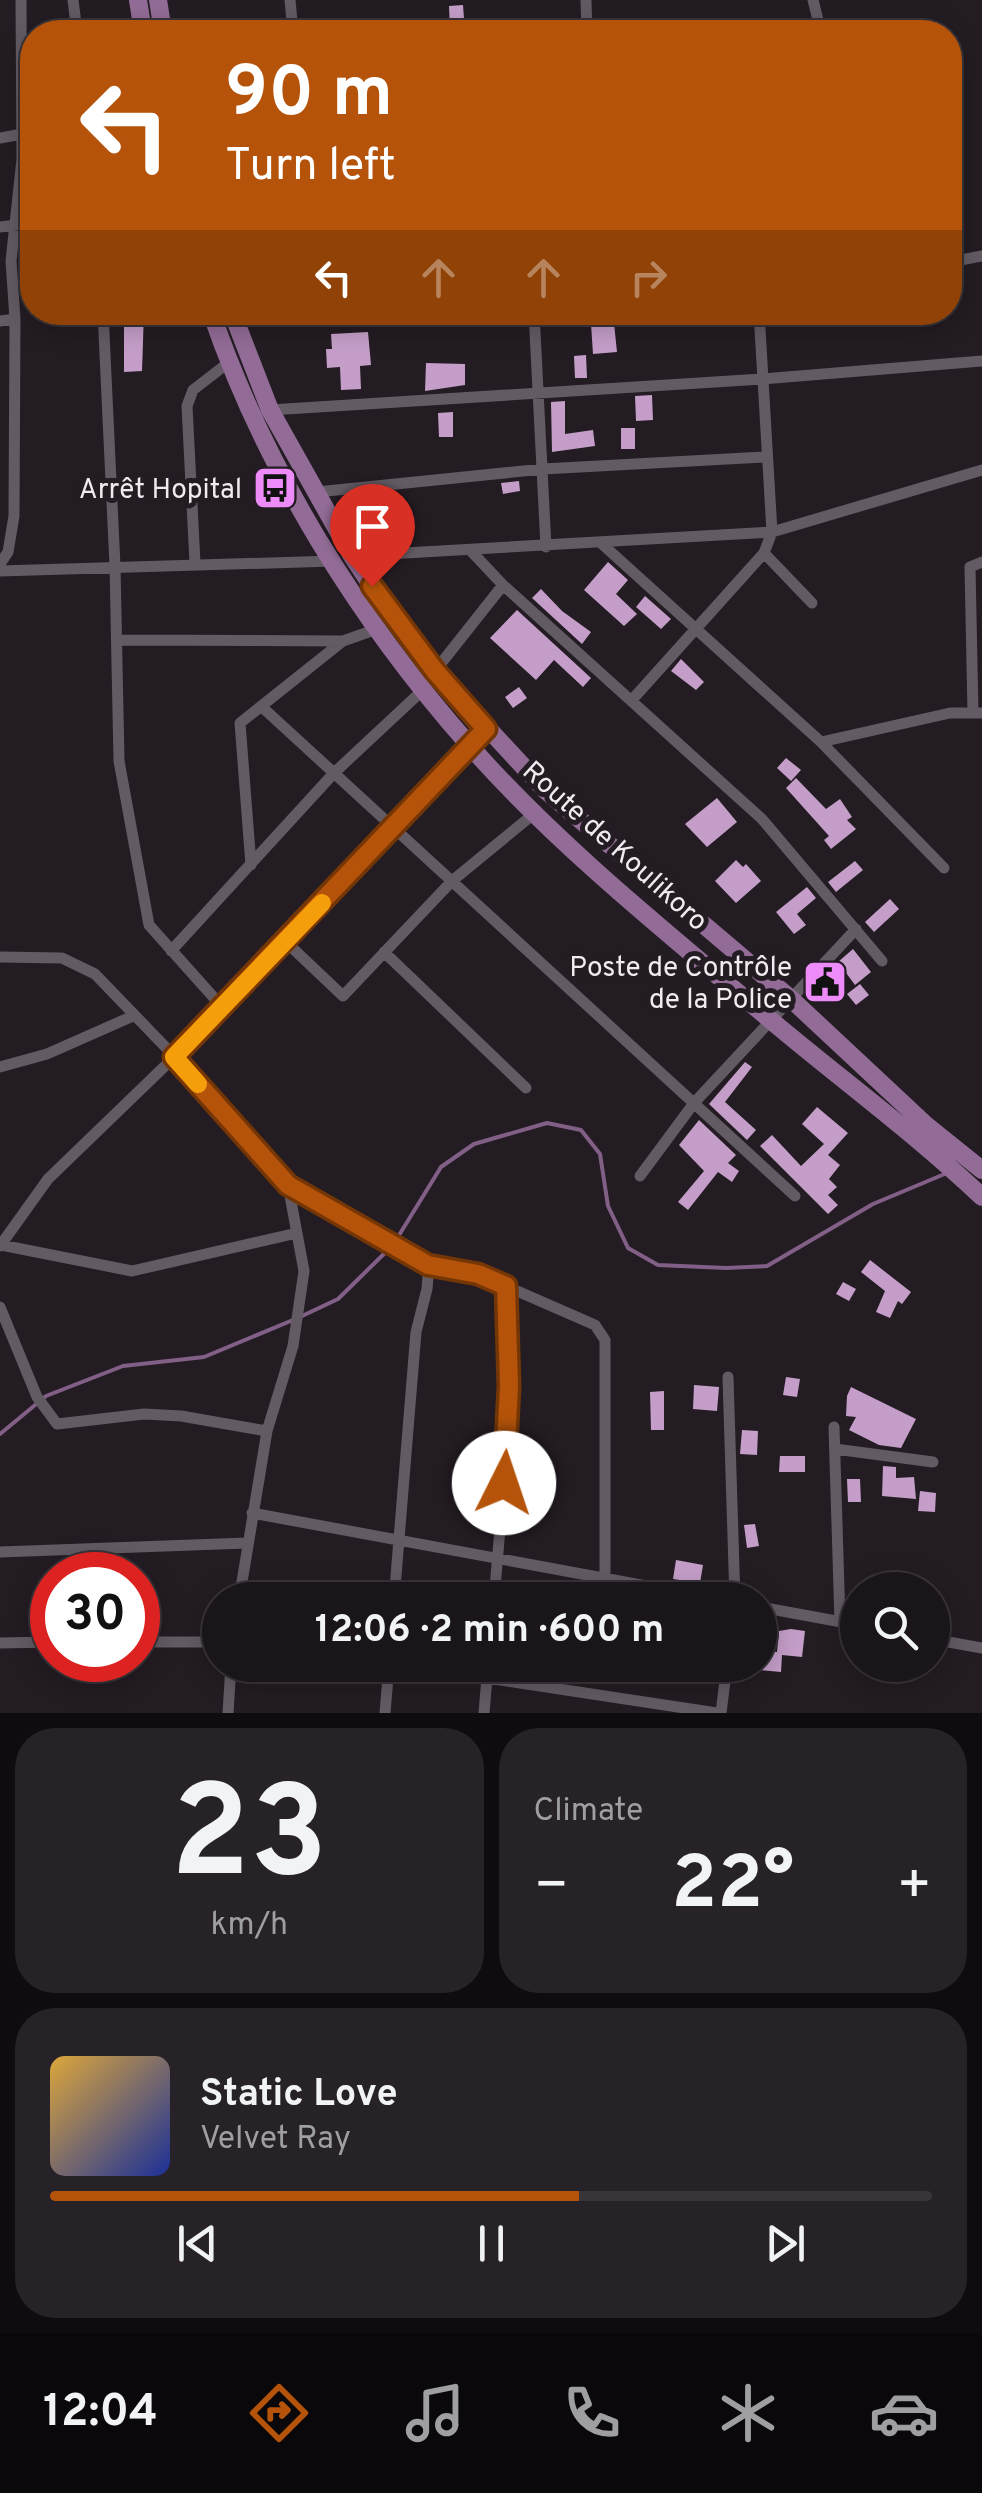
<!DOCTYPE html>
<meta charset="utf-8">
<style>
:root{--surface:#1a151a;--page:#272227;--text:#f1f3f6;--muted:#9f9fa2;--line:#383439;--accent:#b45309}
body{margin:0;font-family:Overpass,sans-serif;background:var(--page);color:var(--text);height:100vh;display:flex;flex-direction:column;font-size:38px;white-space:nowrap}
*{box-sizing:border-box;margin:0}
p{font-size:32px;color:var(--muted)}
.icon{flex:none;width:55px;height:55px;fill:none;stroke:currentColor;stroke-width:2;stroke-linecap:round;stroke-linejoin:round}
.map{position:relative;height:1713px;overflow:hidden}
.sheet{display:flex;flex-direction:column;gap:15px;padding:15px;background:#0e0c0e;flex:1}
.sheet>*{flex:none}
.guide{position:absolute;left:20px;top:20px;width:942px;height:305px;border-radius:40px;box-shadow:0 5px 25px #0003,0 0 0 2px var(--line);background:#b45309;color:#fff;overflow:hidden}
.controls{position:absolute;left:840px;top:1572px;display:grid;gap:20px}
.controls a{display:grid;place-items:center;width:110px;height:110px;border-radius:50%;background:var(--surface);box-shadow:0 5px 25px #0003,0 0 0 2px var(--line);font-size:50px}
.speed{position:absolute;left:30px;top:1552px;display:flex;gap:20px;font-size:50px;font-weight:700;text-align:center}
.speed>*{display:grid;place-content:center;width:130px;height:130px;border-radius:50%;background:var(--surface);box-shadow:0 5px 25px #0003,0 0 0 2px var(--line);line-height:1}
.speed .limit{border:15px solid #d22;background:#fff;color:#111}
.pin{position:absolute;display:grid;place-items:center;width:85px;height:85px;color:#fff;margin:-102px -42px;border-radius:50% 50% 50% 0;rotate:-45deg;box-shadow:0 0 10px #0007}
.pin .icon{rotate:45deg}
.me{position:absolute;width:110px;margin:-55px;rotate:4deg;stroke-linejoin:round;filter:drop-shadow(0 0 8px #0008)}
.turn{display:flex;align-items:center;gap:35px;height:210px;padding:0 40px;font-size:45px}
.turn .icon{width:130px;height:130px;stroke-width:2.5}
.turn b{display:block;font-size:70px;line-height:85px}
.lanes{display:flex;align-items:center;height:95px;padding:0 40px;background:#0003;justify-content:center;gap:50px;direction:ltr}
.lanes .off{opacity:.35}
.big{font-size:75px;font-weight:700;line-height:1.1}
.sheet .card{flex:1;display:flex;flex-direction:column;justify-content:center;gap:15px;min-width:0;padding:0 35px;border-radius:40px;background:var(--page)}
.sheet .dial{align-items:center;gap:0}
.dial b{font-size:130px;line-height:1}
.song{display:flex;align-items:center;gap:30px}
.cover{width:120px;height:120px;border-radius:15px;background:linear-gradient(135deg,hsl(40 70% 55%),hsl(230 70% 35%))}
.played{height:10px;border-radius:5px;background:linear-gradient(90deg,var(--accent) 60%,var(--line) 60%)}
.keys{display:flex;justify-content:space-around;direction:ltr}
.heat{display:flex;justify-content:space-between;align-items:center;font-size:55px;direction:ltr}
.sheet .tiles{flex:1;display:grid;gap:15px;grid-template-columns:1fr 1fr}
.card:last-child{grid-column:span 2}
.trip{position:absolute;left:202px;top:1582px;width:575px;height:100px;border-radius:50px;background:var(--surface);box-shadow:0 5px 25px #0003,0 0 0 2px var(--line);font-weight:700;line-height:100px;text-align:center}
.tab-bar{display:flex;height:160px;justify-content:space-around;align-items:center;background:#0a080a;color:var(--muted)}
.tab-bar .icon{width:70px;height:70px}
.tab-bar .current{color:var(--accent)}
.tab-bar b{font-size:45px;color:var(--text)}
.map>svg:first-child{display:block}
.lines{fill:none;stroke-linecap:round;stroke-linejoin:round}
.stream{stroke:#825f86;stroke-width:4}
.building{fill:#c49ec8}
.street{stroke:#635b64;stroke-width:11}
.primary{stroke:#926c96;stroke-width:18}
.route-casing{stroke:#753606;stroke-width:25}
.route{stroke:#b45309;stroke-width:18}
.slow{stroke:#f59e0b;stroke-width:18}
.labels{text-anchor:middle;stroke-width:10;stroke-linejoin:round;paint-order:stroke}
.poi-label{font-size:28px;fill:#efebf0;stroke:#231c23;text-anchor:end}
.street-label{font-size:28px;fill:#efebf0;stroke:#231c23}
</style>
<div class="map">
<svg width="982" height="1713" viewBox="0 0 982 1713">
<rect width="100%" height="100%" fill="#231c23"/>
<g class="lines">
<path class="stream" d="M302,1316L338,1299L393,1245L441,1167L474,1144L547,1123L581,1130L600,1154L608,1206L628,1248L658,1265L726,1268L767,1266L873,1204L947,1173
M0,1434L46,1396L123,1366L204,1357L293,1320"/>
</g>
<path class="building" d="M463,5L465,32H450L449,6Z
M124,312H144L142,371L124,372Z
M614,323L617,352L593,354L591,324Z
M368,332L371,365L360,366L361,389L341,390L340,367L327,368L326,349H332L331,334Z
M586,355L587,378H575L574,356Z
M426,363L465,364V385L425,391Z
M652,395L653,420L636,421L635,396Z
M565,401V434L593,430L595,446L552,452L551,402Z
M453,412V437H439L438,413Z
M621,428H635V449H621Z
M519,481L520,491L503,494L501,483Z
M608,562L628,580L616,594L637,614L624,626L584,590Z
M541,589L562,611L591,632L582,644L532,598Z
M645,596L671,619L661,629L636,607Z
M517,610L591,678L583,687L554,660L536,680L490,638Z
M681,659L704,682L696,690L671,671Z
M519,687L527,698L513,708L505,697Z
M786,758L801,770L791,781L777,768Z
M796,778L826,809L840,799L852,817L847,820L856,829L831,849L824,840L829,836L786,788Z
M717,798L737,822L707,847L685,824Z
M736,860L743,867L746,864L761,881L736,903L715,881Z
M855,861L863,870L836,892L828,882Z
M807,887L816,898L797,914L806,925L794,934L776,912Z
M890,899L899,909L874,932L865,922Z
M853,949L871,972L855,985L838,962Z
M860,984L869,995L856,1005L847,994Z
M745,1062L752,1067L725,1102L756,1130L747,1140L709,1104Z
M817,1107L848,1133L828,1155L840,1165L829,1179L837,1187L828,1195L838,1205L828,1214L760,1146L772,1135L801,1166L824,1144L802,1124Z
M699,1120L736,1155L728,1163L739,1171L732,1182L718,1172L688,1210L678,1202L704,1171L679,1145Z
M870,1260L911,1292L902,1304L898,1301L890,1318L876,1312L885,1291L861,1272Z
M843,1282L856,1289L849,1301L836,1294Z
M786,1377L800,1379L797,1397L783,1395Z
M694,1385L719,1387L717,1411L693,1409Z
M851,1387L916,1419L901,1448L879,1445L849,1430L856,1417L846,1416L847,1396Z
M664,1391V1430H651L650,1392Z
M742,1430L758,1431L757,1455L740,1454Z
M780,1456H805V1472H779Z
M883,1466L896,1467V1478L914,1477L916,1499L882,1496Z
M847,1479H860L861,1502H848Z
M920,1491L936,1493L935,1512L918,1511Z
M755,1524L759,1546L747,1548L744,1525Z
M676,1560L703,1565L700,1583L673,1579Z
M791,1629L805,1631L802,1657L782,1655L781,1672L760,1670V1650L777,1652L779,1631Z"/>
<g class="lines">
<path class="street" d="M73,0L77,32
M290,0L293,32
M586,0L587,32
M813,0L821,32
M0,138L22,134
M0,227L32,223
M950,262L982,256
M103,312L115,566L119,761L149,925L224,1009
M534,312L546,547
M234,319L334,312
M0,321L15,319
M270,410L762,379L982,361
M317,492L543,469L766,457
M602,544L821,742L944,868
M471,551L503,585L762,819L882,961
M764,553L812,603
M352,556L772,532L982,470
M195,563L187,406L193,390L228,363
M0,564L8,552L14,516L15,319L11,261L22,159L21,0
M0,571L334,561
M117,640L343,641
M435,671L503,585
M631,701L764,553L772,532L759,312
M262,707L795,1196
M973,713L970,567L982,562
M821,742L950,713H982
M251,865L240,723L343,641L377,629
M286,942L343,996L452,881L536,812
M171,951L334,773L425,688
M384,952L526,1088
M0,957L62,958L95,974L175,1057L288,1185L304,1271L293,1346L267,1431L239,1600
M0,1067L47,1054L133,1016
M640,1176L694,1103L856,929
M288,1185L429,1265L427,1289L416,1332L394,1600
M1,1245L132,1271L297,1233
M0,1246L48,1179L224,1009L486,729
M429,1265L478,1274L595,1325L605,1340V1579
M0,1307L37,1397L57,1424L144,1414L181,1416L267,1431
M728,1377L735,1600
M834,1427L840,1622
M835,1449L933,1462
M252,1513L722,1600
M0,1552L247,1543
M494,1600L507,1445L506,1286
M760,1607L858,1625
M932,1639L982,1648
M138,1642H220
M0,1643L52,1642
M487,1678L717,1713
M228,1713L231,1665
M385,1713L389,1665
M484,1713L488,1665
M721,1713L727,1665"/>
<path class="primary" d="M138,0L143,32
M158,0L163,32
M211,312C266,472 359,620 470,746C558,846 671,936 773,1022C842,1080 917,1135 982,1197
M232,312L270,410L352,556L392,616L435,671L545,790L790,998L926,1125L982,1170"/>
</g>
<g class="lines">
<defs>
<path id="route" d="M372,586L435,671L486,729L174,1057L288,1185L428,1265L478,1274L506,1286L509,1386L504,1483"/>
</defs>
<use href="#route" class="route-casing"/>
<use href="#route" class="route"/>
<path class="slow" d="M198,1084L174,1057L322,903"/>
</g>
<defs>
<symbol id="bus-square" viewBox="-11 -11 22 22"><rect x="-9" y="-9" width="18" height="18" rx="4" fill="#ed8cf9" stroke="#231c23"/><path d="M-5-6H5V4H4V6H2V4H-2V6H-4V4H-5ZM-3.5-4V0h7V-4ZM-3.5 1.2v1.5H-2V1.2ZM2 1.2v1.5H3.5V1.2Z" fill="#111"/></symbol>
<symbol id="civic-square" viewBox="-11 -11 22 22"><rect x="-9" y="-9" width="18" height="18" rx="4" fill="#ed8cf9" stroke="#231c23"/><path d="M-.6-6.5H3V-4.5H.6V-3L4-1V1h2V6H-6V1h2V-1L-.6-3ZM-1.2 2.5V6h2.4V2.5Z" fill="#111"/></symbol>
</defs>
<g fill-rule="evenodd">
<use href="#bus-square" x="250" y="463" width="50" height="50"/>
<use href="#civic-square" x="800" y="957" width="50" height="50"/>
</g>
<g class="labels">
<g class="poi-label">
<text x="242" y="498">Arrêt Hopital</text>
<text x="792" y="976">Poste de Contrôle<tspan x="792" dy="32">de la Police</tspan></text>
</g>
<g class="street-label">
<text transform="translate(616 845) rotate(42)" y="10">Route de Koulikoro</text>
</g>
</g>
</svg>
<div class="controls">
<a><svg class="icon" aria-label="search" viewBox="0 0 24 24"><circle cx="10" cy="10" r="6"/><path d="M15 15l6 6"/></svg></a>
</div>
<div class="speed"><div class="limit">30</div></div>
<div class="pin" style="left:372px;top:586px;background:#d93025"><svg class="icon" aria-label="arrive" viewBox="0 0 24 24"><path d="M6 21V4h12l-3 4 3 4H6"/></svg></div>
<svg class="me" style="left:504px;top:1483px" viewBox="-20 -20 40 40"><circle r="19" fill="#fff"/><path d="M0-13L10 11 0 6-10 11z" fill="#b45309"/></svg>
<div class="trip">12:06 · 2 min · 600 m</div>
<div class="guide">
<div class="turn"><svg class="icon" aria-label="left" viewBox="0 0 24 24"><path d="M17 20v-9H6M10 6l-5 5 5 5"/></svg><div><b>90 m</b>Turn left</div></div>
<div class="lanes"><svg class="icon" aria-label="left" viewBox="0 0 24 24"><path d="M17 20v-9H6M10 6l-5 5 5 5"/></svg><svg class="icon off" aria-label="ahead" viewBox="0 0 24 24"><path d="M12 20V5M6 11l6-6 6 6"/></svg><svg class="icon off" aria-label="ahead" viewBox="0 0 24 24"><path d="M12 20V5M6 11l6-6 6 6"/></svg><svg class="icon off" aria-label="right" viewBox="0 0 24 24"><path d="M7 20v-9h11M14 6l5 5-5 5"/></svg></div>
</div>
</div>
<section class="sheet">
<div class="tiles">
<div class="card dial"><b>23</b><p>km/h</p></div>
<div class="card"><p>Climate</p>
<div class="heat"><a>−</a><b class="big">22°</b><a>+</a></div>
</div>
<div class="card">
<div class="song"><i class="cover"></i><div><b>Static Love</b><p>Velvet Ray</p></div></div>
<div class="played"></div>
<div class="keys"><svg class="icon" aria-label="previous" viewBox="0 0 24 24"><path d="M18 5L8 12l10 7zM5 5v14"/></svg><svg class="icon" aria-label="pause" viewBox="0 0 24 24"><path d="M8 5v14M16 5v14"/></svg><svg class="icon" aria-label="next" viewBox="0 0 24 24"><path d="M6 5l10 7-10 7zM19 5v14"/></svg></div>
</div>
</div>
</section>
<nav class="tab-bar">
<b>12:04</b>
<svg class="icon current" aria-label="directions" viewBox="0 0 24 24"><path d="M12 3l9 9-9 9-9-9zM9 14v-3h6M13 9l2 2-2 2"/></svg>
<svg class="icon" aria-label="music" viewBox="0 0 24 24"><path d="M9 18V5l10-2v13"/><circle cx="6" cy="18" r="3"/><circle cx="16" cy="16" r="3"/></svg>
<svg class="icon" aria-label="phone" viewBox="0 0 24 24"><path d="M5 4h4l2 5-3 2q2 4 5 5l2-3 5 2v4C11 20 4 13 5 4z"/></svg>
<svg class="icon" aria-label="climate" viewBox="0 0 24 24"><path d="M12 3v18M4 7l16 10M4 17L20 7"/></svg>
<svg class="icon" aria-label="car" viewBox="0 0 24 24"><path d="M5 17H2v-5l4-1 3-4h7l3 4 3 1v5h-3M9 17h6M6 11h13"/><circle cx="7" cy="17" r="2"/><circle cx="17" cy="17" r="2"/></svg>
</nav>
